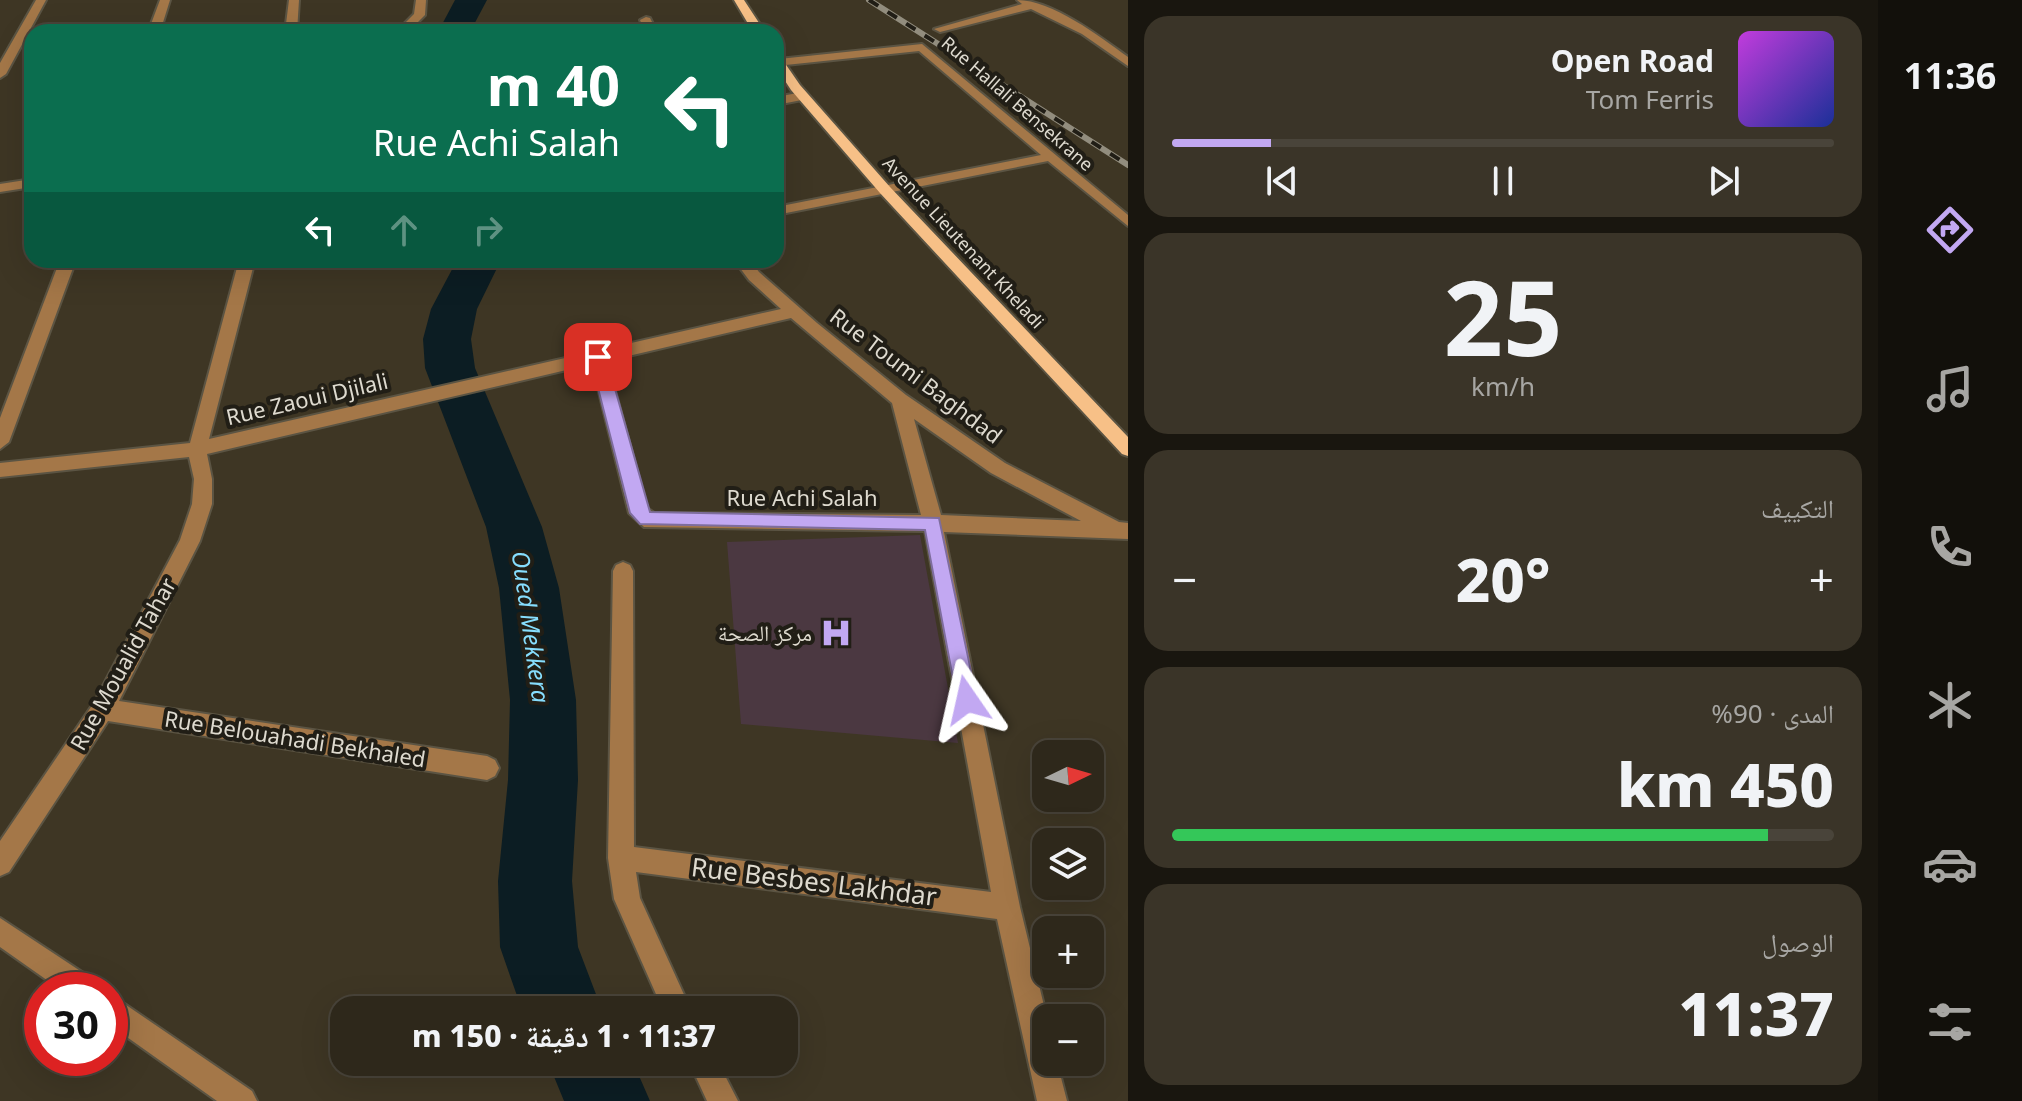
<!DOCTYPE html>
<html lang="ar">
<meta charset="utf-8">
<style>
:root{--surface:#2e281b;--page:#3a3428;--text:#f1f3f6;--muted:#a7a6a3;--line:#49443a;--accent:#c2a8f2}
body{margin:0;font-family:"Noto Sans","Noto Naskh Arabic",sans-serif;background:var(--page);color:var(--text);direction:rtl;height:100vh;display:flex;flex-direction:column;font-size:30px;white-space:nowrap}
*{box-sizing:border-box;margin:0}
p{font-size:26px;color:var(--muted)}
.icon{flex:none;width:44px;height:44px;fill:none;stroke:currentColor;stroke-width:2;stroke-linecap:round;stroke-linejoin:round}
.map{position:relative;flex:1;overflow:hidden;direction:ltr}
.panel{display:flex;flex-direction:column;gap:16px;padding:16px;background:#19160f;width:750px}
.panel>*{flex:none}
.hud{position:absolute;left:24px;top:24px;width:760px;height:244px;border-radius:24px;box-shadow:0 8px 32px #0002,0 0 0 2px var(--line);direction:rtl;background:#0b6e4f;color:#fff;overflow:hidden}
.needle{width:52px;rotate:85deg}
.controls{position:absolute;left:1032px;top:740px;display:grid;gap:16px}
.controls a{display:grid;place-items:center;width:72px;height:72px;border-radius:16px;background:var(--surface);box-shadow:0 8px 32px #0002,0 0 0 2px var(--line);font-size:40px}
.speed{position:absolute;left:24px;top:972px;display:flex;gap:16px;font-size:40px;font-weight:700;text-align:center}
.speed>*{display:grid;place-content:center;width:104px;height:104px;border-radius:50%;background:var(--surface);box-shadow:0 8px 32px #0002,0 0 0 2px var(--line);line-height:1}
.speed .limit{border:12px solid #d22;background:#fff;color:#111}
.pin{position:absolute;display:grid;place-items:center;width:68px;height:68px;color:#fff;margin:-34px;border-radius:16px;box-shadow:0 4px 12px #0006}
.me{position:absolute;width:88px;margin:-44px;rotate:349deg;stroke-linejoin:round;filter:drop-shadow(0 0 6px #0008)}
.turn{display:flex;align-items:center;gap:28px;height:168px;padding:0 32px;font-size:36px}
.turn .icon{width:104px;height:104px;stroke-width:2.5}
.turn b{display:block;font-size:56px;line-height:68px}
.lanes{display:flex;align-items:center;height:76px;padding:0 32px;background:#0003;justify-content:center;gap:40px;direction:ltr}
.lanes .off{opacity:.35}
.big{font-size:60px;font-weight:800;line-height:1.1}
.panel .tile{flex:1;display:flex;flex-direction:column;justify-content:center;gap:12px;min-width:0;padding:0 28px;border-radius:24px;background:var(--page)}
.panel .dial{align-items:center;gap:0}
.dial b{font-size:104px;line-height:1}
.song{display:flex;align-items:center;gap:24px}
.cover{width:96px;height:96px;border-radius:12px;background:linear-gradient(135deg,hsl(290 70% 55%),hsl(230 70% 35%))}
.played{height:8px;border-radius:4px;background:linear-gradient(90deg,var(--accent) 15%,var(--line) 15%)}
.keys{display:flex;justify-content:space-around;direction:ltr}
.heat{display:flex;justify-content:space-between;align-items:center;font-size:44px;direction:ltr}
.charge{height:12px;border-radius:6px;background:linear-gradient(90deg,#34c759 90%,var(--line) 0)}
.trip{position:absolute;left:330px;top:996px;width:468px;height:80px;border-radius:24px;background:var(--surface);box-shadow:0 8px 32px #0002,0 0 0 2px var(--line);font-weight:800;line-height:80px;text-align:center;direction:rtl}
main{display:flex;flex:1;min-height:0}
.menu{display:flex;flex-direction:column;width:144px;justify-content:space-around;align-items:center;background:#12100b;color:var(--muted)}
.menu .icon{width:56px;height:56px}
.menu .current{color:var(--accent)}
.menu b{font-size:36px;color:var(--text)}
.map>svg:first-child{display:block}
.medical{fill:#4b3841}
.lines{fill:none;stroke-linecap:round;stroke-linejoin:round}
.river{fill:#0c1d23;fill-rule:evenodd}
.minor-casing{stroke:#5b5443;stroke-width:4}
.major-casing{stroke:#5b5443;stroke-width:4}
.minor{fill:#a47748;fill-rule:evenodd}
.major{fill:#f7c087;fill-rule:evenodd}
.rail-casing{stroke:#928d7e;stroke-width:6}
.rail{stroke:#211e16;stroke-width:4;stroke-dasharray:11;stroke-linecap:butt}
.route{fill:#c2a8f2;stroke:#7e6d9d;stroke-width:2}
.labels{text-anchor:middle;stroke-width:8;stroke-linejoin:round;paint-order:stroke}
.far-street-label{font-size:18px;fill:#dedacf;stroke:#211e16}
.street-label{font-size:22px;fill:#dedacf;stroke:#211e16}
.poi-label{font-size:22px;fill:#dedacf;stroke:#211e16;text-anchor:end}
.water-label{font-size:24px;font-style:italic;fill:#86ddfd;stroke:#211e16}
.near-street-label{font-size:26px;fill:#dedacf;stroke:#211e16}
</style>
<main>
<nav class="menu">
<b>11:36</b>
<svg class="icon current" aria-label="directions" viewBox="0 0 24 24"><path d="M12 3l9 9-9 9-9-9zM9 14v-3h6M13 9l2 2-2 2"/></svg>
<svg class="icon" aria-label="music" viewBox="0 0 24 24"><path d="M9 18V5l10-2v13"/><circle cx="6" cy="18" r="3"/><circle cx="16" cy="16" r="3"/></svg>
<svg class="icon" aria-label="phone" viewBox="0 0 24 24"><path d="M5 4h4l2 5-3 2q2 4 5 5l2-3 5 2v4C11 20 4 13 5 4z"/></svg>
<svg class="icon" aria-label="climate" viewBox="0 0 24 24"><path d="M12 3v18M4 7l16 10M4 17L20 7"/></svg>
<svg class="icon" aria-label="car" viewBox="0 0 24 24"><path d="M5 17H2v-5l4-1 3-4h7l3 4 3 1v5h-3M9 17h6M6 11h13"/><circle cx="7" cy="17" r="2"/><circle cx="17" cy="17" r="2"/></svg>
<svg class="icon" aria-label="filters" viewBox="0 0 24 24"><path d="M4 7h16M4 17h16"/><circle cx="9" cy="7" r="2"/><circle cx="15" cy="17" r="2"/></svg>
</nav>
<section class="panel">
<div class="tile">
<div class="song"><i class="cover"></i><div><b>Open Road</b><p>Tom Ferris</p></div></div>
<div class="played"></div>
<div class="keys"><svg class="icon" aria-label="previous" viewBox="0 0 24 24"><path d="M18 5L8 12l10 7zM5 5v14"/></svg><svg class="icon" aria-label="pause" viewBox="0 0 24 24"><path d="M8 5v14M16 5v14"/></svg><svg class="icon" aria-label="next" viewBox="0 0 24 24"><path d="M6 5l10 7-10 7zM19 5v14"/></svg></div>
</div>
<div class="tile dial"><b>25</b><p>km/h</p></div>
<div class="tile"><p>التكييف</p>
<div class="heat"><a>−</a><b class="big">20°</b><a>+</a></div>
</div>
<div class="tile"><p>المدى · 90%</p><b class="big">450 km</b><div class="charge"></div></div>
<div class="tile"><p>الوصول</p><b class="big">11:37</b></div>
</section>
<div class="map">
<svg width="1128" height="1101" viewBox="0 0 1128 1101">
<rect width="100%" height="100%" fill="#3e3624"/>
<path class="medical" d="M920,535L958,743L741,724L727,542Z"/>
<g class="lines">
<path class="river" d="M455,0H487L470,32H438Z
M457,260H501L477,309L471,339L475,368L542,527L559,588L576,700L578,780L572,881L578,947L602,1010H522L500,947L498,881L508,780L510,700L499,588L486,527L425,368L423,339L431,309Z
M548,1062H633L650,1101H564Z"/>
<defs>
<path id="minor" d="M36,0H46L6,74L0,78V63Z
M160,0H170L160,32H148Z
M289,0H299L297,32H285Z
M416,0H426L425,15L408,32H396L414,14Z
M1017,0C1052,0 1099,36 1128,57V66L1082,34L1031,9L940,32L934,29L1022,4Z
M646,17L650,18L657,32H645L640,20Z
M922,44L1128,215V226L1048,161L776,215V207L1041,155L919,51L776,66L779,59Z
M803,92L809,96L807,99L776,105V97Z
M32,179V187L0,192V184Z
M60,260H76L9,442L0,449V418Z
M239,260H255L209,439L781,309L749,280L734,260H750L759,272L817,323L906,395L1005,463L1119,522L1128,523V539L944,532L1020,907L1047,1018L1046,1062H1057L1067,1101H1037L997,919L636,872L640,898L691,1010H663L614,899L608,858L613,571L616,565L623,562L630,565L633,571L634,847L991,892L925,531L644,527L629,513L592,364L207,454L212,479V504L200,541L119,701L487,756L495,760L499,768L495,776L487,780L108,721L9,872L0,876V841L95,701L180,540L192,504L194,479L189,457L0,477V463L190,443ZM791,318L892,403L921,515L654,513L647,508L607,361ZM914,419L991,473L1081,521L941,515Z
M0,918L94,980L98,990H61L0,947Z
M110,994L252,1091L257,1101H217L110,1025Z
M689,1062H718L738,1101H707Z"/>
<path id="major" d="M734,0H744L765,32H753Z
M776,54L780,56L800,85L890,187L1128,437V456L1122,454L880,193L791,90L776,67Z"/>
</defs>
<use href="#minor" class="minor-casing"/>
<use href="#major" class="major-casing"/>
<use href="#minor" class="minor"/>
<use href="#major" class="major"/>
<defs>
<path id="rail" d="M869,0L1128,165"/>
</defs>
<use href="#rail" class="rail-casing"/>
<use href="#rail" class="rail"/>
</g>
<path class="route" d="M598,351L606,357L650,512L939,518L977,700L974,707L967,710L960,707L957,700L925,530L640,524L630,513L590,357Z"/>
<defs>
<symbol id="hospital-bare" viewBox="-9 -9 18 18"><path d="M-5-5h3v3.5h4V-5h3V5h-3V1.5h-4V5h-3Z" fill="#c2a8f2" stroke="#211e16" stroke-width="2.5" paint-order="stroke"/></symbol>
</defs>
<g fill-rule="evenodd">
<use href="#hospital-bare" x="814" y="611" width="44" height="44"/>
</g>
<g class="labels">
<g class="far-street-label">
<text transform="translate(1017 104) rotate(41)" y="6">Rue Hallali Bensekrane</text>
<text transform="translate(963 243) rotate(47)" y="6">Avenue Lieutenant Kheladi</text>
</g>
<g class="street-label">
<text transform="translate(916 376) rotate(37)" y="8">Rue Toumi Baghdad</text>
<text transform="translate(307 399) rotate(-13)" y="8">Rue Zaoui Djilali</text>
<text x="802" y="506">Rue Achi Salah</text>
<text transform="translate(123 664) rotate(-61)" y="8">Rue Moualid Tahar</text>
<text transform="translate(295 739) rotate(9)" y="8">Rue Belouahadi Bekhaled</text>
</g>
<g class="poi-label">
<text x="812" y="641">مركز الصحة</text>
</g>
<g class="water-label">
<text transform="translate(530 627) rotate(82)" y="8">Oued Mekkera</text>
</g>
<g class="near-street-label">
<text transform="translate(814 882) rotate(7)" y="9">Rue Besbes Lakhdar</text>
</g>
</g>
</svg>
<div class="controls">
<a><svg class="needle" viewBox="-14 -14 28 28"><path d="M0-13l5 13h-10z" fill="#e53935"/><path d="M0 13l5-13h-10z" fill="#a7a6a3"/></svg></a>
<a><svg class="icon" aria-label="layers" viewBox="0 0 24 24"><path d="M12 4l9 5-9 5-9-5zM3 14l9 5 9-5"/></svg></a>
<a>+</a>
<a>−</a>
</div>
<div class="speed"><div class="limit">30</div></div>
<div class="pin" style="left:598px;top:357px;background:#d93025"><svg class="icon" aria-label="arrive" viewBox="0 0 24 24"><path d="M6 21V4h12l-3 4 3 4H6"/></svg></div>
<svg class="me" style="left:967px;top:700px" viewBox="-20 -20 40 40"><path d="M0-17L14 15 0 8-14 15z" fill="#c2a8f2" stroke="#fff" stroke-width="4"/></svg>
<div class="trip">11:37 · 1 دقيقة · 150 m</div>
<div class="hud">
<div class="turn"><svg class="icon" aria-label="left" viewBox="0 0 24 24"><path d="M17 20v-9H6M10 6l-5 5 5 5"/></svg><div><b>40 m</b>Rue Achi Salah</div></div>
<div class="lanes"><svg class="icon" aria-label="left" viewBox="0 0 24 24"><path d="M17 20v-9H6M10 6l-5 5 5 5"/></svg><svg class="icon off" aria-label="ahead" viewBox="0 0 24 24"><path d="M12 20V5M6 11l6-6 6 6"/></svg><svg class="icon off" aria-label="right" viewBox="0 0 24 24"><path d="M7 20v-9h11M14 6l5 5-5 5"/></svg></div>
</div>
</div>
</main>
